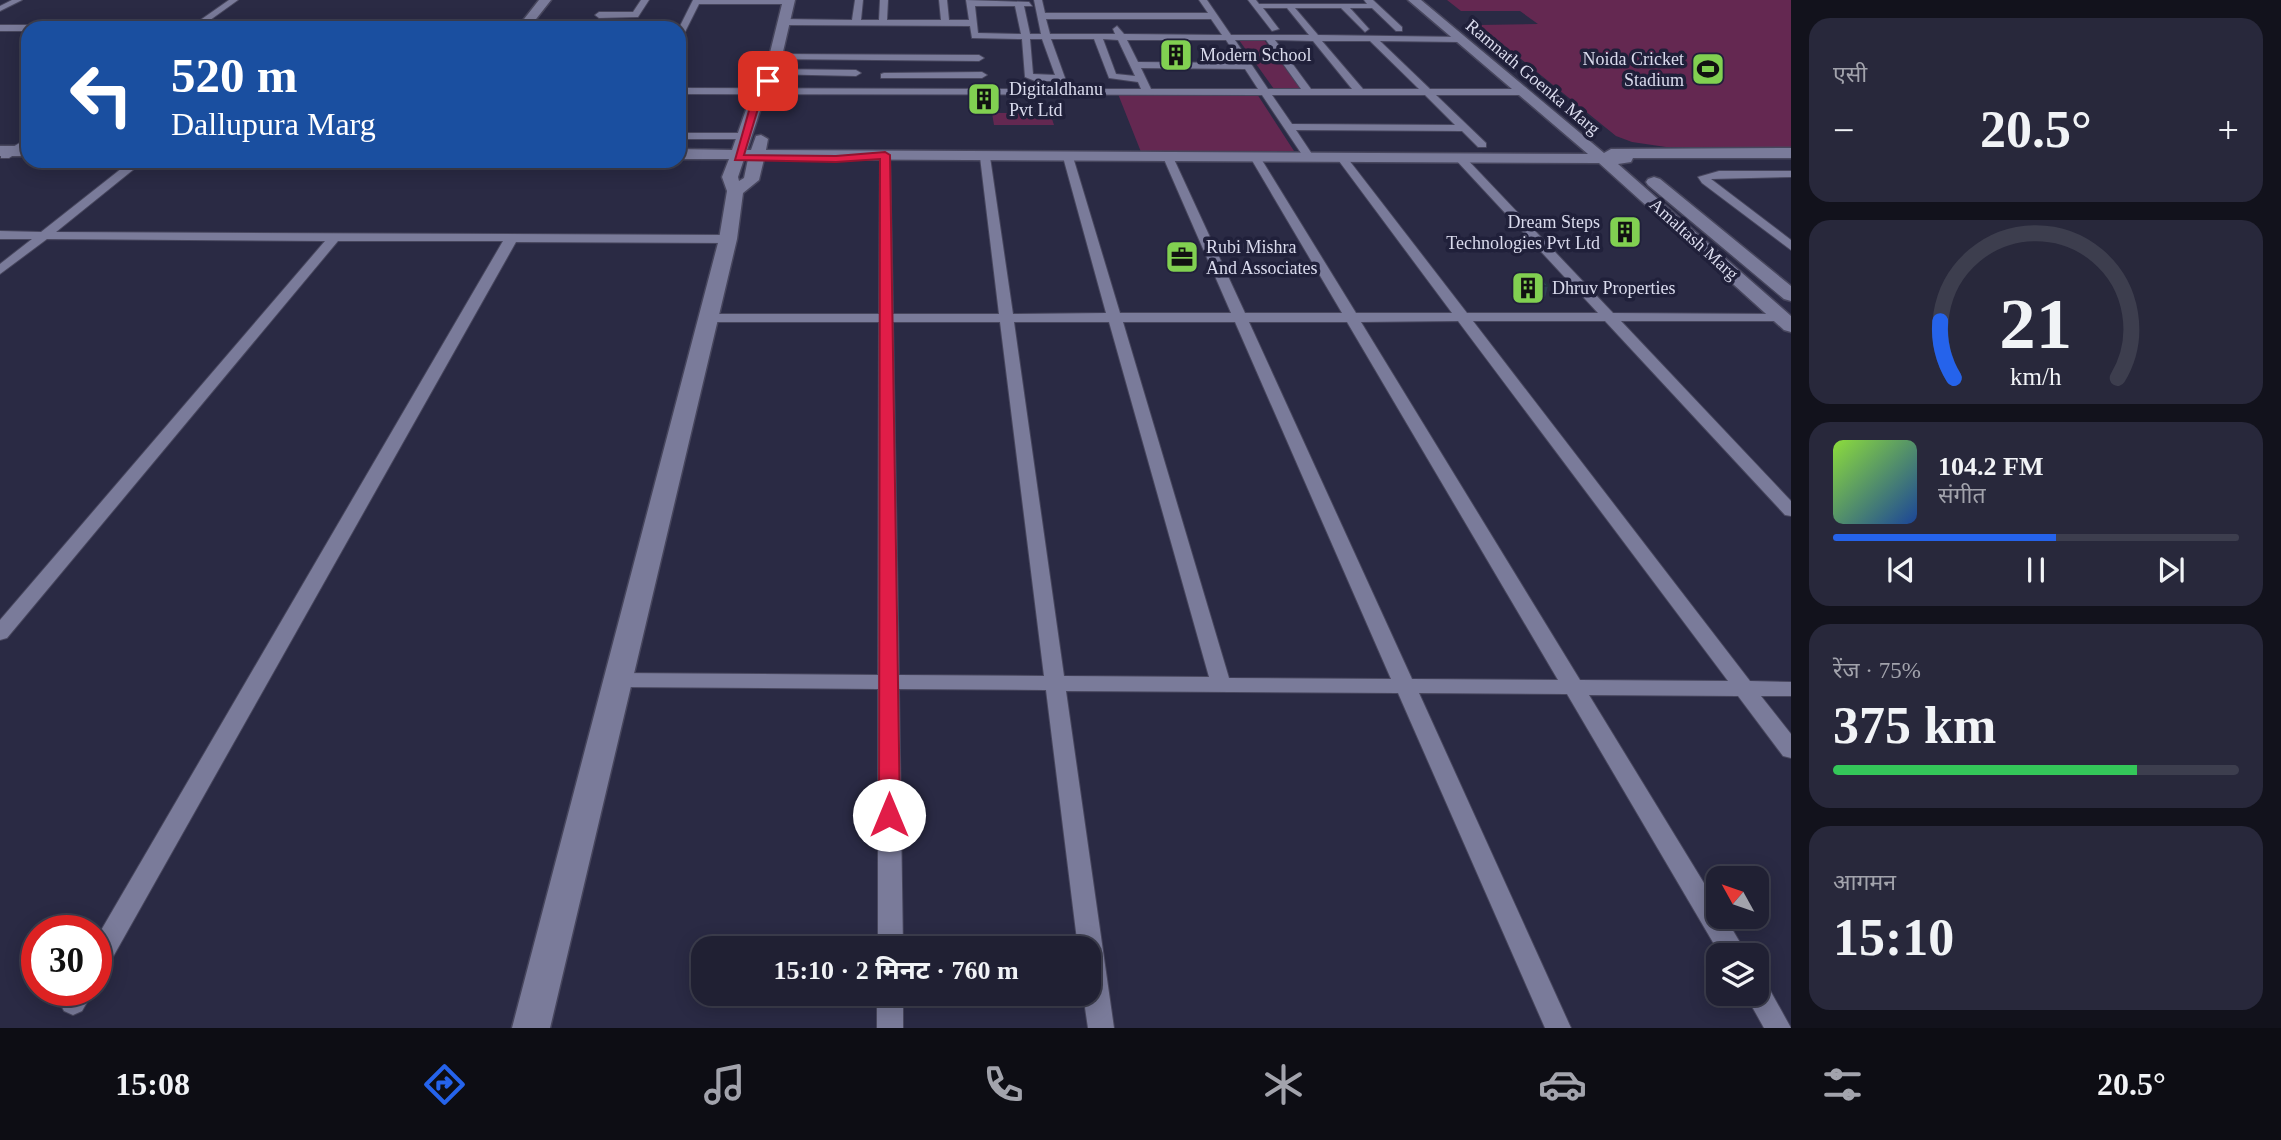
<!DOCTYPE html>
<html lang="hi">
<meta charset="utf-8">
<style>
:root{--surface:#202033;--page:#28283b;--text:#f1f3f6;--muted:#a2a3ac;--line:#3d3e4e;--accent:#2563eb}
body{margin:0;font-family:"Times New Roman","Noto Sans Devanagari",serif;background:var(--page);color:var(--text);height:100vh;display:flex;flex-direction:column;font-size:26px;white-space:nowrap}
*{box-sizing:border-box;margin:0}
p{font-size:23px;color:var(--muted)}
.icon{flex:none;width:38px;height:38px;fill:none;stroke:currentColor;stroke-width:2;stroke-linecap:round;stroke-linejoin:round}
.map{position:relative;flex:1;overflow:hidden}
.details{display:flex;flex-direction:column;gap:18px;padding:18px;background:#12121c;width:490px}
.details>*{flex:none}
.hud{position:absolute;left:21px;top:21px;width:665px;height:147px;border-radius:21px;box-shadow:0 4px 18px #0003,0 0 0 2px var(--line);background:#1a4fa0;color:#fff;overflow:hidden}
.needle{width:46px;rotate:310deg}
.fabs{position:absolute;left:1706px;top:866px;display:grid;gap:14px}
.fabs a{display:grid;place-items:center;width:63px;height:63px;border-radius:14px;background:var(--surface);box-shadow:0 4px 18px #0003,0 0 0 2px var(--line);font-size:35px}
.speed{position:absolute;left:21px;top:915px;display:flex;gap:14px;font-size:35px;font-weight:700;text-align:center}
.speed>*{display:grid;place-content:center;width:91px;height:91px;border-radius:50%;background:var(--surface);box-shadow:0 4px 18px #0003,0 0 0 2px var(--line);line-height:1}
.speed .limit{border:10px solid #d22;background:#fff;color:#111}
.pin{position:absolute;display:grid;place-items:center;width:60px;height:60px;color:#fff;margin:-30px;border-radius:14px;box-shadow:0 4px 10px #0006}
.me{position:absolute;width:77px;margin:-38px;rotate:0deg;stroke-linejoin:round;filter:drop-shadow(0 0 5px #0008)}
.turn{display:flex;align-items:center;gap:24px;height:147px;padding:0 35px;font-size:32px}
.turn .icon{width:91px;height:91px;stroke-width:2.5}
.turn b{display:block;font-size:49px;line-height:60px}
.big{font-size:52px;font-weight:700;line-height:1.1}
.details .tile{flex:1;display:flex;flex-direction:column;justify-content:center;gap:10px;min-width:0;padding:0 24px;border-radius:21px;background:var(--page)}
.details .dial{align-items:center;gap:0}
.dial svg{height:182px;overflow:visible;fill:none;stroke:var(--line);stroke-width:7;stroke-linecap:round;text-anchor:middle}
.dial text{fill:var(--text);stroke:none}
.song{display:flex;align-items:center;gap:21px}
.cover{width:84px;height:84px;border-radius:10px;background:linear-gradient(135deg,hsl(90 70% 55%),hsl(220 70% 35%))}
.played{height:7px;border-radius:4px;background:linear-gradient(90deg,var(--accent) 55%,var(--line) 55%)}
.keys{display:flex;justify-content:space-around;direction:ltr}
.heat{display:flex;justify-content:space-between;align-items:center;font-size:38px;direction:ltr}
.charge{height:10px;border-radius:5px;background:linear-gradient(90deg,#34c759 75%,var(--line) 0)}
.trip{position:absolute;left:691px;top:936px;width:410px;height:70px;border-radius:21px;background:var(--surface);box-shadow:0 4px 18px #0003,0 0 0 2px var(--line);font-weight:700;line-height:70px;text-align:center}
.tab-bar{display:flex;height:112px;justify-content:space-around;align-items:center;background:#0d0d14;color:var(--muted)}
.tab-bar .icon{width:49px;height:49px}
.tab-bar .current{color:var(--accent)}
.tab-bar b{font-size:32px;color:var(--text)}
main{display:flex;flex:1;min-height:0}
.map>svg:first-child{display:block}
.green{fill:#642851}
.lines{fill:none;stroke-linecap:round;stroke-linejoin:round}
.street-casing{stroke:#47465d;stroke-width:2}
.secondary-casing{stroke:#47465d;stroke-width:3}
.street{fill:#7a7b9a;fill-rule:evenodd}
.secondary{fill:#7a7b9a;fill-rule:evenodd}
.wall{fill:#2d3d52}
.building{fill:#34475f;stroke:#243242;stroke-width:2}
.route{fill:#e11d48;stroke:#92132f;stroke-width:2}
.labels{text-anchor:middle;stroke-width:7;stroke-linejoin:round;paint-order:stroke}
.far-poi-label{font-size:18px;fill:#dadbed;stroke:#20203a;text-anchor:start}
.far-street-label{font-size:18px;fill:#dadbed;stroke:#20203a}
</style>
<main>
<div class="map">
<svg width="1791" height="1028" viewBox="0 0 1791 1028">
<rect width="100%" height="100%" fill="#2a2a44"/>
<path class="green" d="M1447,0H1791V147H1666L1632,142L1616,136L1479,25L1538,24L1520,11H1461Z
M1239,40H1264L1301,89H1274Z
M1118,94H1257L1294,151L1141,152Z
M992,113H1050L1054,125H994Z"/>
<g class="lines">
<defs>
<path id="street" d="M12,0H22L0,11V6Z
M229,0H238L199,28H189Z
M641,0H649L638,17L599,18L595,15L599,12H633Z
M693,0H791L793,2L789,4H699L683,36L679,39V28Z
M855,0H863L861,20H879L880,0H888L887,20H941L939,0H947L949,20H969L966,0L1029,2L1032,6H1024L1030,34H1041L1034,0H1042L1045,13H1208L1199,0H1207L1231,35H1309L1287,8H1263L1279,29L1272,31L1248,0H1256L1259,4H1367L1364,0H1373L1402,27V31H1396L1372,8H1350L1369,29L1365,32L1341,8H1295L1318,35L1463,37L1464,39L1460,42L1380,41L1430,89H1523L1528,92L1523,95H1436L1486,143V147H1478L1462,131L1296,130L1314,157L1309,160L1305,159L1262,95L679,94V88L1061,89L1058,81H1035L1025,77L1022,39L972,38L970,26L783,25L779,22L783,19L852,20ZM975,6H1015L1021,34L978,33ZM1046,19H1211L1222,35L1124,34L1117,26L1113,29L1115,34H1050ZM1030,39H1042L1055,75L1033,74ZM1051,39H1094L1109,78L1138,82L1141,89H1069ZM1103,39L1118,40L1135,76L1116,74ZM1127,40H1226L1241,63L1138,62ZM1235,40H1266L1301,89H1268ZM1275,40L1313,41L1352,89H1311ZM1322,41H1370L1419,89H1363ZM1141,68L1245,69L1258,89H1151ZM1272,95H1425L1455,125L1292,124Z
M0,25H28L32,28H28V31H0Z
M435,25H523L527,28H431Z
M536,25H655L659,28H532Z
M774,54L979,55L984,58L979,61L771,59V55Z
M770,69L856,70L861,73L856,76L767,74V70Z
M884,73L982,72L987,75L982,78H881V74Z
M679,133H745L750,136L745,139H679Z
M28,138V146L9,158H1V154Z
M885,152L890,155L893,314H999L980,157L985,154L990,157L1013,314L1106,313L1063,157L1068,154L1073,157L1120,313H1231L1163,157L1168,154L1173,157L1245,313H1342L1250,157L1255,154L1260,157L1356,313H1452L1336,157L1341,154L1345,155L1467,313H1598L1455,159L1454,157L1459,154L1463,155L1613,313L1787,314L1789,317L1782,321H1621L1791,501V516L1785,515L1605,321H1473L1750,681L1791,682V696H1761L1791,734V758L1783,756L1738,696L1589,695L1718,906V917H1725L1748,956H1721L1567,694L1419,693L1571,1028H1545L1398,693L1066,691L1114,1028H1088L1083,994H1088V948H1078L1046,690L899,689L903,948H878V689L618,687L611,685L608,680L611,675L618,673L878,675L879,322H708L701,318L708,314H879L880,155ZM1458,321L1728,681L1580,680L1361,322ZM893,322H1000L1044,676L899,675ZM1014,322H1109L1209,677L1064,676ZM1123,322H1235L1391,679L1229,678ZM1249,322H1347L1558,680L1412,679Z
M131,161H144L56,232L728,235L734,239L728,243L516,242L105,971L96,974V939L503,241H338L7,638L0,640V620L325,241L47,239L0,274V264L32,239H0V231L41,232Z
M1719,171H1791V177L1711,179L1791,240V250L1702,183L1698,177Z
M1757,979L1766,983L1791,1028H1764L1745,994H1757Z
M66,990H94L82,1011L73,1015L64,1011L60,1003Z
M877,994H903V1028H877Z"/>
<path id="secondary" d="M539,0H551L529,28H517Z
M783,0H795L779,69L763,102L747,150H751L756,136L761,135L768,139L766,150L1588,154L1408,0H1421L1604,153L1611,149L1791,148V158H1633L1631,162L1618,164L1791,316V332L1784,330L1599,163L764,159L759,180L743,193L737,239L550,1028H512L719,239L727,191L722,177L729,159H679V149L732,150L749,101L756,92L766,69ZM744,159H748L744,178L739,181L738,177Z
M0,146H28V156H0Z
M1654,177L1660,179L1791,286V301L1784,299L1648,185L1646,182L1648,179Z"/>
</defs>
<use href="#street" class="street-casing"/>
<use href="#secondary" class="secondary-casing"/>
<use href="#street" class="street"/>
<use href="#secondary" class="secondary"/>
</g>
<path class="wall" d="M1517,271L1548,286L1545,297L1519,295L1514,281Z"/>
<path class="building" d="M1517,271L1538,272L1548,286L1522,285Z"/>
<path class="route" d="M768,79L772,81L767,96L760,102L744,155L836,156L885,152L890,155L900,815L897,821L889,823L882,821L879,815L880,159L836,162L735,160L752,100Z"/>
<defs>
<symbol id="building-square" viewBox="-11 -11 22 22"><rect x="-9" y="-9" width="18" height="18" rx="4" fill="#81d051" stroke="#20203a"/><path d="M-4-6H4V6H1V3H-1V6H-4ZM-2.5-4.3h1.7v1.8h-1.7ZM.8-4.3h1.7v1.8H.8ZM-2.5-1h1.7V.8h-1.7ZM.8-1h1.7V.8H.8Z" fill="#111"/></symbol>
<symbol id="stadium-square" viewBox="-11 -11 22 22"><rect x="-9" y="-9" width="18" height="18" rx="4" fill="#81d051" stroke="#20203a"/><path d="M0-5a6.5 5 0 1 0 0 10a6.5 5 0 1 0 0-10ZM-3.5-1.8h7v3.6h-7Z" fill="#111"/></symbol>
<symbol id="office-square" viewBox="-11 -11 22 22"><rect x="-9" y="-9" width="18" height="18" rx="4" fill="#81d051" stroke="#20203a"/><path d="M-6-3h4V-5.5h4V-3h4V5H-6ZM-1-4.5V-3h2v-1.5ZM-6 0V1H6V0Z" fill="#111"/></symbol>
</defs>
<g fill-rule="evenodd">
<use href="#building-square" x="1157" y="36" width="38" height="38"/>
<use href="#stadium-square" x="1689" y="50" width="38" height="38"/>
<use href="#building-square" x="965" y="80" width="38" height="38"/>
<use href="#building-square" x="1606" y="213" width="38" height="38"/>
<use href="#office-square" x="1163" y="238" width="38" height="38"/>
<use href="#building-square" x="1509" y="269" width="38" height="38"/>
</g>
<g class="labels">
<g class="far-poi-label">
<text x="1200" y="61">Modern School</text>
<text x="1684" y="65" text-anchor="end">Noida Cricket<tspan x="1684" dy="21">Stadium</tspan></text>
<text x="1009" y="95">Digitaldhanu<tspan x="1009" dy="21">Pvt Ltd</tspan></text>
<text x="1600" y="228" text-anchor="end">Dream Steps<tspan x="1600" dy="21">Technologies Pvt Ltd</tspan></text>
<text x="1206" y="253">Rubi Mishra<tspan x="1206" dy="21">And Associates</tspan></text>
<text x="1552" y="294">Dhruv Properties</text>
</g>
<g class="far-street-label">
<text transform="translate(1533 77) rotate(40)" y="6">Ramnath Goenka Marg</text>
<text transform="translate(1694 239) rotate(42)" y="6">Amaltash Marg</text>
</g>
</g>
</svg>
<div class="fabs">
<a><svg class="needle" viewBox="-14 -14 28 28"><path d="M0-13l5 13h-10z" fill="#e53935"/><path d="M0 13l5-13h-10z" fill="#a2a3ac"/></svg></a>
<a><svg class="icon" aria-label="layers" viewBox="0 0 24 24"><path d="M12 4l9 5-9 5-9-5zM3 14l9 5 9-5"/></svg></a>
</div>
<div class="speed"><div class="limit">30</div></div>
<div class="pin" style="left:768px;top:81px;background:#d93025"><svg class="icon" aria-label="arrive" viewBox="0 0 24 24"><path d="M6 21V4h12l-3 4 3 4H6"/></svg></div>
<svg class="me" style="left:889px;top:815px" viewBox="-20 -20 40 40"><circle r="19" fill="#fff"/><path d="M0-13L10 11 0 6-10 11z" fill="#e11d48"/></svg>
<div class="trip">15:10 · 2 मिनट · 760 m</div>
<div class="hud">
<div class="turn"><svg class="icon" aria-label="left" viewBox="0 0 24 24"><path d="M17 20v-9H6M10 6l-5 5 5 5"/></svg><div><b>520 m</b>Dallupura Marg</div></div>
</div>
</div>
<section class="details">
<div class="tile"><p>एसी</p>
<div class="heat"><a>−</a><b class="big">20.5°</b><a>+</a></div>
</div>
<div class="tile dial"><svg viewBox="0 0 100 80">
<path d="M14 69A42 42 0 1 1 86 69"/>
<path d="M14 69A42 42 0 0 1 8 44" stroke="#2563eb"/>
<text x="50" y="56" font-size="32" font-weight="700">21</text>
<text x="50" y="72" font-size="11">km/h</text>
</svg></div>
<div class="tile">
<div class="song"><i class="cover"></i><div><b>104.2 FM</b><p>संगीत</p></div></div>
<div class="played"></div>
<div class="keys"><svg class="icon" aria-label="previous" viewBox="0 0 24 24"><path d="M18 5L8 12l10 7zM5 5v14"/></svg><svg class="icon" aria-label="pause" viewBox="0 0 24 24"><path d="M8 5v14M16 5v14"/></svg><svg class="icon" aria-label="next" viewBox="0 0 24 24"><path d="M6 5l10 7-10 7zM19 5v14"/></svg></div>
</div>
<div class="tile"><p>रेंज · 75%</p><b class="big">375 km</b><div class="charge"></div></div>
<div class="tile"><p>आगमन</p><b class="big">15:10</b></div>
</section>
</main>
<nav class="tab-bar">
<b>15:08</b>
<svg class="icon current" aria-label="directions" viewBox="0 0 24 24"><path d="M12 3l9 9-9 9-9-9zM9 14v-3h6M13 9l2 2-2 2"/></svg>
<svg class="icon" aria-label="music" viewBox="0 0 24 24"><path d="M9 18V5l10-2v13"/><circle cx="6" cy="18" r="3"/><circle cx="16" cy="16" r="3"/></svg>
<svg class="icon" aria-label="phone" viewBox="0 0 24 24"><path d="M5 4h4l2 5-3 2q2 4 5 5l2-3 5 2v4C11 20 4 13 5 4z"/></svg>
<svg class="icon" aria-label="climate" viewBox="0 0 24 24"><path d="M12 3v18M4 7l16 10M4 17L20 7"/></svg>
<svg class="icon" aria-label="car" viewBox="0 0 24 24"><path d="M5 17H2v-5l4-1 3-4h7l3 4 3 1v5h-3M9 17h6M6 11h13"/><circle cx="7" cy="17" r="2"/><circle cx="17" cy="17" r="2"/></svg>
<svg class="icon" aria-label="filters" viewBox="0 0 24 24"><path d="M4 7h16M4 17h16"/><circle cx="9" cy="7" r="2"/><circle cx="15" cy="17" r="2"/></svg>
<b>20.5°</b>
</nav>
